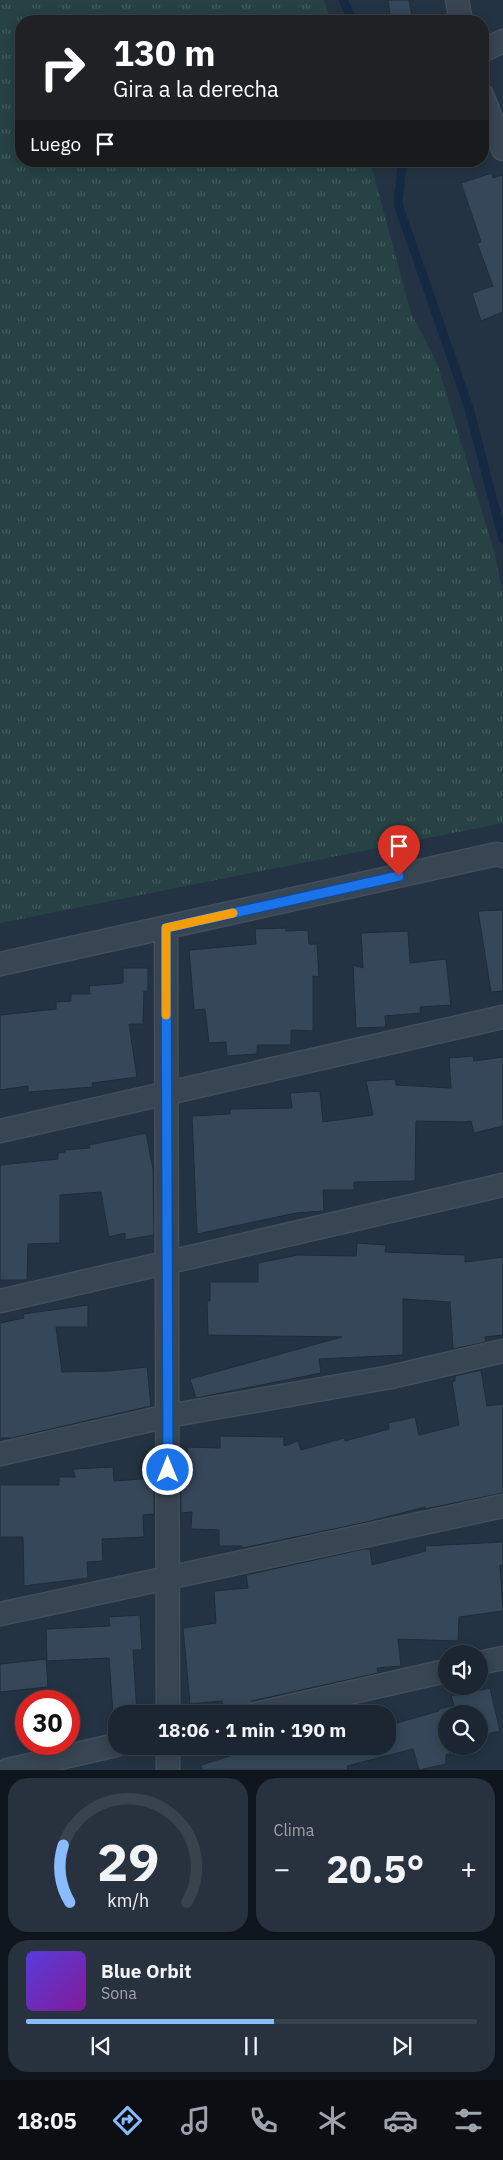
<!DOCTYPE html>
<html lang="es">
<meta charset="utf-8">
<style>
:root{--surface:#1b2632;--page:#28323e;--text:#f1f3f6;--muted:#a0a5ac;--line:#39434d;--accent:#88bcff}
body{margin:0;font-family:"IBM Plex Sans",sans-serif;background:var(--page);color:var(--text);height:100vh;display:flex;flex-direction:column;font-size:19px;white-space:nowrap}
*{box-sizing:border-box;margin:0}
p{font-size:16px;color:var(--muted)}
.icon{flex:none;width:28px;height:28px;fill:none;stroke:currentColor;stroke-width:2;stroke-linecap:round;stroke-linejoin:round}
.map{position:relative;height:1770px;overflow:hidden}
.details{display:flex;flex-direction:column;gap:8px;padding:8px;background:#0f151c;flex:1}
.details>*{flex:none}
.guide{position:absolute;left:15px;top:15px;width:474px;height:152px;border-radius:20px;box-shadow:0 2px 12px #0003,0 0 0 1px var(--line);background:#202124;color:#fff;overflow:hidden}
.tools{position:absolute;left:438px;top:1645px;display:grid;gap:10px}
.tools a{display:grid;place-items:center;width:50px;height:50px;border-radius:50%;background:var(--surface);box-shadow:0 2px 12px #0003,0 0 0 1px var(--line);font-size:25px}
.speed{position:absolute;left:15px;top:1690px;display:flex;gap:10px;font-size:25px;font-weight:700;text-align:center}
.speed>*{display:grid;place-content:center;width:65px;height:65px;border-radius:50%;background:var(--surface);box-shadow:0 2px 12px #0003,0 0 0 1px var(--line);line-height:1}
.speed .limit{border:8px solid #d22;background:#fff;color:#111}
.pin{position:absolute;display:grid;place-items:center;width:42px;height:42px;color:#fff;margin:-51px -21px;border-radius:50% 50% 50% 0;rotate:-45deg;box-shadow:0 0 5px #0007}
.pin .icon{rotate:45deg}
.me{position:absolute;width:55px;margin:-28px;rotate:0deg;stroke-linejoin:round;filter:drop-shadow(0 0 4px #0008)}
.turn{display:flex;align-items:center;gap:18px;height:105px;padding:0 15px;font-size:22px}
.turn .icon{width:65px;height:65px;stroke-width:2.5}
.turn b{display:block;font-size:35px;line-height:42px}
.then{display:flex;align-items:center;height:48px;padding:0 15px;background:#0003;gap:10px;font-size:19px}
.big{font-size:38px;font-weight:800;line-height:1.1}
.details .tile{flex:1;display:flex;flex-direction:column;justify-content:center;gap:8px;min-width:0;padding:0 18px;border-radius:20px;background:var(--page)}
.details .dial{align-items:center;gap:0}
.dial svg{height:130px;overflow:visible;fill:none;stroke:var(--line);stroke-width:7;stroke-linecap:round;text-anchor:middle}
.dial text{fill:var(--text);stroke:none}
.song{display:flex;align-items:center;gap:15px}
.cover{width:60px;height:60px;border-radius:8px;background:linear-gradient(135deg,hsl(250 70% 55%),hsl(290 70% 35%))}
.played{height:5px;border-radius:2px;background:linear-gradient(90deg,var(--accent) 55%,var(--line) 55%)}
.keys{display:flex;justify-content:space-around;direction:ltr}
.heat{display:flex;justify-content:space-between;align-items:center;font-size:28px;direction:ltr}
.details .tiles{flex:1;display:grid;gap:8px;grid-template-columns:1fr 1fr}
.tile:last-child{grid-column:span 2}
.trip{position:absolute;left:108px;top:1705px;width:288px;height:50px;border-radius:20px;background:var(--surface);box-shadow:0 2px 12px #0003,0 0 0 1px var(--line);font-weight:800;line-height:50px;text-align:center}
.tab-bar{display:flex;height:80px;justify-content:space-around;align-items:center;background:#0b0f14;color:var(--muted)}
.tab-bar .icon{width:35px;height:35px}
.tab-bar .on{color:var(--accent)}
.tab-bar b{font-size:22px;color:var(--text)}
.map>svg:first-child{display:block}
.grass{fill:url(#grass-tufts)}
.lines{fill:none;stroke-linecap:round;stroke-linejoin:round}
.stream{stroke:#152a42;stroke-width:9}
.building{fill:#354759;stroke:#1f2c3a}
.street-casing{stroke:#424e5c;stroke-width:25}
.street{stroke:#384552;stroke-width:22}
.route-casing{stroke:#114b97;stroke-width:12}
.route{stroke:#1a73e8;stroke-width:9}
.slow{stroke:#f59e0b;stroke-width:9}
</style>
<div class="map">
<svg width="503" height="1770" viewBox="0 0 503 1770">
<defs>
<pattern id="grass-tufts" width="24" height="20" patternUnits="userSpaceOnUse" patternTransform="scale(1.25)"><rect width="24" height="20" fill="#264244"/><path d="M3 7l-1-3M5 7V3M7 7l1-3M15 17l-1-3M17 17v-4M19 17l1-3" fill="none" stroke="#435c5e"/></pattern>
</defs>
<rect width="100%" height="100%" fill="#243343"/>
<path class="grass" d="M0,0H324L331,21H21V161H370L411,313L437,363L495,555L503,595V823L0,923Z"/>
<g class="lines">
<path class="stream" d="M343,0L353,21
M399,191L398,204L469,408L503,539
M399,196L402,165L401,161"/>
</g>
<path class="building" d="M388,0H409L413,21H391Z
M492,173L493,178L503,175V312L481,321L472,293L493,286L477,243L481,242L461,183Z
M503,910V991L491,992L478,911Z
M286,928V931L308,930L309,944H317L319,977L313,976V1031L291,1030V1045H257V1054L227,1056L226,1042L209,1043L205,1009L194,1010L189,950L256,944L255,929Z
M408,931L410,963L446,959L451,1005L420,1007L421,1013L385,1016L386,1027L356,1028L353,965L363,968L361,933Z
M123,968H148V991H144L143,1024H129L137,1077L92,1083L93,1087L28,1092V1086L0,1090V1015L56,1009V1002L71,1001V994H90L89,986L123,983Z
M473,1056L474,1061L503,1057V1126L474,1133L471,1121L464,1122L416,1121L415,1181L354,1182V1190H323L324,1211L296,1213L197,1234L192,1116L230,1114V1109L292,1108L290,1093L320,1091L323,1122L373,1115L366,1081L395,1079L396,1085L451,1088L449,1058Z
M146,1133L153,1169L154,1235L125,1240V1233L109,1237L101,1192L60,1195V1243L28,1244L27,1280H0V1165L58,1159V1153L65,1152V1150L90,1148L89,1145Z
M357,1243L386,1245L385,1252L465,1255V1262L503,1257V1335L485,1337L486,1342L453,1349L450,1302L403,1299V1355L319,1359L321,1373L196,1398L190,1379L342,1337L208,1335L207,1301H210V1282H258V1263L298,1255L356,1256Z
M88,1305V1327H56L62,1372L109,1371L147,1367L151,1406L12,1438H0V1323L24,1318L23,1314Z
M481,1370L487,1406L503,1404V1493L425,1509V1507L367,1522L243,1548L242,1546H219V1530L191,1529L192,1512L181,1513V1476H187V1447L220,1448V1436L284,1437V1446L298,1441L301,1450L344,1438L345,1441L389,1429L388,1423L415,1417L419,1435L459,1425L452,1382L455,1381V1376Z
M113,1467L114,1481L154,1478V1514L143,1515L144,1537L102,1539L103,1561L87,1562L88,1578L24,1586L23,1537H0V1485H59V1477H75L73,1469Z
M503,1542V1565H500L503,1611L459,1617L458,1641L398,1639L401,1666L377,1668L378,1673L252,1701L243,1709L223,1711L222,1701L190,1704L183,1628L216,1623L214,1591L248,1588L246,1575L364,1549H370L372,1565L426,1551L425,1546Z
M140,1615L142,1650H133L137,1714H113L109,1658L47,1661L46,1629L110,1626L109,1617Z
M46,1659L48,1687L0,1692V1664Z
M490,1688L500,1731L479,1736V1714H446V1746L450,1754L446,1755V1764L419,1770L413,1749L347,1766L348,1770H202L201,1765L261,1746H386V1726L439,1711V1709L454,1705L451,1696Z"/>
<g class="lines">
<defs>
<path id="street" d="M457,0L461,21
M482,51L503,41
M482,95L503,149
M166,928L168,1714
M0,964L497,854L503,856
M0,1131L503,1017
M0,1301L503,1185
M0,1454L168,1416L391,1377L503,1351
M0,1614L503,1506
M479,1663L503,1658
M255,1714L446,1671
M168,1746V1770
M8,1770L116,1745"/>
</defs>
<use href="#street" class="street-casing"/>
<use href="#street" class="street"/>
</g>
<g class="lines">
<defs>
<path id="route" d="M168,1470L166,928L399,876"/>
</defs>
<use href="#route" class="route-casing"/>
<use href="#route" class="route"/>
<path class="slow" d="M166,1015V928L233,913"/>
</g>
</svg>
<div class="tools">
<a><svg class="icon" aria-label="sound" viewBox="0 0 24 24"><path d="M4 9h4l5-4v14l-5-4H4zM17 9q2 3 0 6"/></svg></a>
<a><svg class="icon" aria-label="search" viewBox="0 0 24 24"><circle cx="10" cy="10" r="6"/><path d="M15 15l6 6"/></svg></a>
</div>
<div class="speed"><div class="limit">30</div></div>
<div class="pin" style="left:399px;top:876px;background:#d93025"><svg class="icon" aria-label="arrive" viewBox="0 0 24 24"><path d="M6 21V4h12l-3 4 3 4H6"/></svg></div>
<svg class="me" style="left:168px;top:1470px" viewBox="-20 -20 40 40"><circle r="17" fill="#1a73e8" stroke="#fff" stroke-width="3"/><path d="M0-11L8 9 0 5-8 9z" fill="#fff"/></svg>
<div class="trip">18:06 · 1 min · 190 m</div>
<div class="guide">
<div class="turn"><svg class="icon" aria-label="right" viewBox="0 0 24 24"><path d="M7 20v-9h11M14 6l5 5-5 5"/></svg><div><b>130 m</b>Gira a la derecha</div></div>
<div class="then">Luego<svg class="icon" aria-label="arrive" viewBox="0 0 24 24"><path d="M6 21V4h12l-3 4 3 4H6"/></svg></div>
</div>
</div>
<section class="details">
<div class="tiles">
<div class="tile dial"><svg viewBox="0 0 100 80">
<path d="M14 69A42 42 0 1 1 86 69"/>
<path d="M14 69A42 42 0 0 1 10 34" stroke="#88bcff"/>
<text x="50" y="56" font-size="32" font-weight="700">29</text>
<text x="50" y="72" font-size="11">km/h</text>
</svg></div>
<div class="tile"><p>Clima</p>
<div class="heat"><a>−</a><b class="big">20.5°</b><a>+</a></div>
</div>
<div class="tile">
<div class="song"><i class="cover"></i><div><b>Blue Orbit</b><p>Sona</p></div></div>
<div class="played"></div>
<div class="keys"><svg class="icon" aria-label="previous" viewBox="0 0 24 24"><path d="M18 5L8 12l10 7zM5 5v14"/></svg><svg class="icon" aria-label="pause" viewBox="0 0 24 24"><path d="M8 5v14M16 5v14"/></svg><svg class="icon" aria-label="next" viewBox="0 0 24 24"><path d="M6 5l10 7-10 7zM19 5v14"/></svg></div>
</div>
</div>
</section>
<nav class="tab-bar">
<b>18:05</b>
<svg class="icon on" aria-label="directions" viewBox="0 0 24 24"><path d="M12 3l9 9-9 9-9-9zM9 14v-3h6M13 9l2 2-2 2"/></svg>
<svg class="icon" aria-label="music" viewBox="0 0 24 24"><path d="M9 18V5l10-2v13"/><circle cx="6" cy="18" r="3"/><circle cx="16" cy="16" r="3"/></svg>
<svg class="icon" aria-label="phone" viewBox="0 0 24 24"><path d="M5 4h4l2 5-3 2q2 4 5 5l2-3 5 2v4C11 20 4 13 5 4z"/></svg>
<svg class="icon" aria-label="climate" viewBox="0 0 24 24"><path d="M12 3v18M4 7l16 10M4 17L20 7"/></svg>
<svg class="icon" aria-label="car" viewBox="0 0 24 24"><path d="M5 17H2v-5l4-1 3-4h7l3 4 3 1v5h-3M9 17h6M6 11h13"/><circle cx="7" cy="17" r="2"/><circle cx="17" cy="17" r="2"/></svg>
<svg class="icon" aria-label="filters" viewBox="0 0 24 24"><path d="M4 7h16M4 17h16"/><circle cx="9" cy="7" r="2"/><circle cx="15" cy="17" r="2"/></svg>
</nav>
